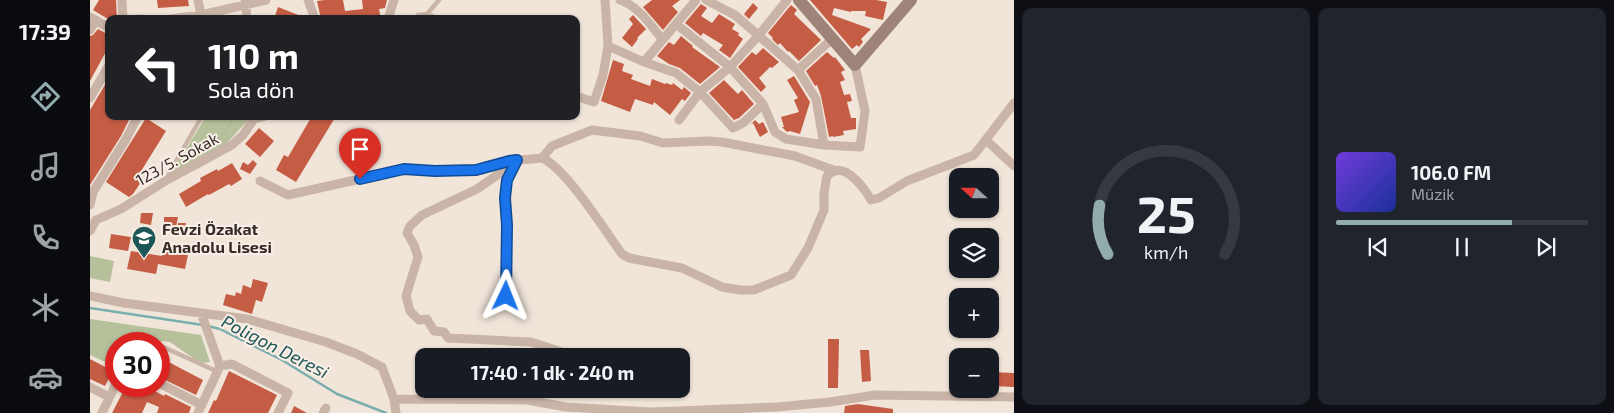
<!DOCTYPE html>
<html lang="tr">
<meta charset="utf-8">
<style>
:root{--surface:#171b24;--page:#20242c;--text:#f1f3f6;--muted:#9ea1a6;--line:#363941;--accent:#92acae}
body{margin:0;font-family:"Exo 2",sans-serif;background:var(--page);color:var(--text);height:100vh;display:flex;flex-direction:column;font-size:19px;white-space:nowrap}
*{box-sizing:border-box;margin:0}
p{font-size:16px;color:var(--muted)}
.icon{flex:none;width:28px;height:28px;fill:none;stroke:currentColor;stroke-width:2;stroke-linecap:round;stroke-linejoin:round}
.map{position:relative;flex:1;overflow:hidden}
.side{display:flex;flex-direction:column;gap:8px;padding:8px;background:#0d0f14;width:600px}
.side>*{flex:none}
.top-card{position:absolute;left:15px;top:15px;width:475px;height:105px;border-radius:10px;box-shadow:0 1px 4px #0004;background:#202124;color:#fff;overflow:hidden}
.needle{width:32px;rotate:291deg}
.controls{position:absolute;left:859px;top:168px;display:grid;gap:10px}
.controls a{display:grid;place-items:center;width:50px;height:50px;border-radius:10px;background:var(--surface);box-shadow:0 1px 4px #0004;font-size:25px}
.speed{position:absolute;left:15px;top:332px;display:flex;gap:10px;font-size:25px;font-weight:700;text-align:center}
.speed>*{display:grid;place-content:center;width:65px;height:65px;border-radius:50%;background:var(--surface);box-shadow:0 1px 4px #0004;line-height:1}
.speed .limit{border:8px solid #d22;background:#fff;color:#111}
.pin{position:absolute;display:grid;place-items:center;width:42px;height:42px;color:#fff;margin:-51px -21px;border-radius:50% 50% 50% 0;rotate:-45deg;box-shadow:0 0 5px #0007}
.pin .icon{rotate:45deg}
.me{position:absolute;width:55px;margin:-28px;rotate:2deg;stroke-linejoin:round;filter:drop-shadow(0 0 4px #0008)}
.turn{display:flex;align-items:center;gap:18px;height:105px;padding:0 20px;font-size:22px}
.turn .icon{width:65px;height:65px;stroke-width:2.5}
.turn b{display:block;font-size:35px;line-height:42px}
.side .widget{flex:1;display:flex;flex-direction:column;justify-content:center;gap:8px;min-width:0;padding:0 18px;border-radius:10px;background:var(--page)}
.side .dial{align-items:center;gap:0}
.dial svg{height:130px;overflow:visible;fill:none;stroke:var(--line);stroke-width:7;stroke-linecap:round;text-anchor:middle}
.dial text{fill:var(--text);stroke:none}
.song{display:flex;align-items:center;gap:15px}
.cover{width:60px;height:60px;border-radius:8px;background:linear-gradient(135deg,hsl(260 70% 55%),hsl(230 70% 35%))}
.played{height:5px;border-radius:2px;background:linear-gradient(90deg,var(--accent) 70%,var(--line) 70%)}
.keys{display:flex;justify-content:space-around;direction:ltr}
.side .tiles{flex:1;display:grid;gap:8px;grid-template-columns:repeat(2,1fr)}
.trip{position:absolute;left:325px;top:348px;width:275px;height:50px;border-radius:10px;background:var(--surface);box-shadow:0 1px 4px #0004;font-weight:700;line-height:50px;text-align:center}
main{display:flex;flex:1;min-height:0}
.tab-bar{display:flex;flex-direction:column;width:90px;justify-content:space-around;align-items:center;background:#090b0e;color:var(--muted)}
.tab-bar .icon{width:35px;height:35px}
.tab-bar .current{color:var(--accent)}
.tab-bar b{font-size:22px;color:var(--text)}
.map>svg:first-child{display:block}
.green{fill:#b6c09b}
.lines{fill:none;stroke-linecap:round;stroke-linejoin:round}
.stream{stroke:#7aaead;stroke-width:2.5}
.building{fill:#c55d45}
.path{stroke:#b59e91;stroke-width:1;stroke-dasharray:2.5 2.5;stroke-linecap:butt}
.lane{stroke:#c9b4a7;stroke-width:4.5}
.street{stroke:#c9b4a7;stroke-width:9}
.secondary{stroke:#9d8378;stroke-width:12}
.route-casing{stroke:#114b97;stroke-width:12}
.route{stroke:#1a73e8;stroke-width:9}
.labels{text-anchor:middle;stroke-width:4;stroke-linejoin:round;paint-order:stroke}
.street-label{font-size:16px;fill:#352b27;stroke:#f9efe7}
.poi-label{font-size:16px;font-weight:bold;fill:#352b27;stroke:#f9efe7;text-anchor:start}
.water-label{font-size:18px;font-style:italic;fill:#1d5656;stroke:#f9efe7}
</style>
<main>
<nav class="tab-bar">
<b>17:39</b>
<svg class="icon current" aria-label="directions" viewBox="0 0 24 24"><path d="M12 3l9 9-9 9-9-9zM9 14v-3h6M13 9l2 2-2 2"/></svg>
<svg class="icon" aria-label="music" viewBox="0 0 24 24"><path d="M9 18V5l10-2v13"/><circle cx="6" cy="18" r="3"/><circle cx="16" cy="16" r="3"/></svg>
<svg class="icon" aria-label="phone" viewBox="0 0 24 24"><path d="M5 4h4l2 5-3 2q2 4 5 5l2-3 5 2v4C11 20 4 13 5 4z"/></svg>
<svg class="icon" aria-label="climate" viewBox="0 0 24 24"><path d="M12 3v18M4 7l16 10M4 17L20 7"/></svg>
<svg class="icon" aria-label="car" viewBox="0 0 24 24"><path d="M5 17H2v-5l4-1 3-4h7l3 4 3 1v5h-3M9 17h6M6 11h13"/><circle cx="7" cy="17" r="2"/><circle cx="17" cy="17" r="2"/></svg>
</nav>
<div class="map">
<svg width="924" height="413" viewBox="0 0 924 413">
<rect width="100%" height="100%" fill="#f1e5da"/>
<path class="green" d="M116,116H157L160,118L136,144L81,174Z
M0,256L24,261L20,282L0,278Z
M0,319L111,335L120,362L110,363L80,342L44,338L40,344H26V367L0,355Z"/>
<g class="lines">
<path class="stream" d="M0,308L113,325
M118,326L130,329L192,360L247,394L296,413"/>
</g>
<path class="building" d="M9,0H26L27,19H18L3,10Z
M67,0H98L99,6L68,8Z
M235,0H253L255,11L273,9L272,0H297L295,8L289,9L291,19H231L227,1Z
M562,0H590L582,6L588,12L573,30L553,7Z
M720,0H786L797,2L793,20L775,16L776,11H761V12L744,8L742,15L781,29L771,39L773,42L769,47L767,45L762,49Z
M663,3L668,8L659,19L654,14Z
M611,4L617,8L611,16L622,23L629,14L645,24L642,29L649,33L648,35L653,39L640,58L629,50L633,45L613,33L611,36L595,23Z
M701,5L707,10L704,14L731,40L709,61L699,51L698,52L690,43L688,45L682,39L683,38L678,33Z
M188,7L216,18V19H184Z
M543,15L556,29L547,38L548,39L542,47L532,38L543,24L539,19Z
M8,29L19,35V46L0,81V36L3,35Z
M591,36L603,46L602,47L630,67L610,84L590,68L579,64L567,56L579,42L584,45Z
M673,48L689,62L682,68L680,67L669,78L676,87L671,92L648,67L662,52L666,55Z
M737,52L744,58L745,57L755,70L751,72L755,80L750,82L754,95L760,94L762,101L757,102L761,118H766V129L753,131L754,135L743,137V136L739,137L731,96L727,85L725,86L716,71Z
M523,60L534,64L532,71L543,75L541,79L560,86L562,79L575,84L576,83L582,85L583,83L592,90L594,87L601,93L595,101L592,99L580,115L564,102L563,105L545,99L540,112L511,101Z
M704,76L720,102L710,134L700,131L697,132L692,127H694L691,117L709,112L704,100L708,98L697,80Z
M19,78V116H41L31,136L0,185V110Z
M634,80L648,94L652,90L664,104L649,118L644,120L619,93Z
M222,116H246L206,182L186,170L194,155L198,157Z
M56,118L76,131L48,176L53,179L43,194L39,197L16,182Z
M665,120L669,124L673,122L678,132L670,137L663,123L660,125Z
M169,128L184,141L170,157L155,144Z
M163,160L167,164L160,174L150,169L153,162L158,165Z
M142,163L152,179L141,186L139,184L119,195L118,194L96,207L89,194L111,181L110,178L127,169L128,171Z
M51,213H63L61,225L50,223Z
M74,217H88L86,227L74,226Z
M88,223H96L95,231L87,230Z
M21,234L41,237L38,251L19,248Z
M41,251L72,256L73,251L98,255L95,269L68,264L66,274L37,269Z
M163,279L178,283L172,302L166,300L162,314L133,305L136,294L145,296L146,292L151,294L153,285L161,288Z
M738,339H749L748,388H738Z
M770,350H779L781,381L772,382Z
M69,357L113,380L106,395L69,377Z
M327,357H334V369L326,368Z
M0,359L23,371L15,386L0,379Z
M139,371L187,395L178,413H118L124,400L126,401Z
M900,372L924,373V387L900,386Z
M36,386H56L74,396L75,394L101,407L99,413H67L69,407L57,402L52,413H22Z
M768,404L803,409V413H754L755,406Z
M204,406L217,413H201Z"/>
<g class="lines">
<path class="path" d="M125,143L146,116"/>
<path class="lane" d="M337,14L349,0
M326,19L328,15L337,14L350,19
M77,178L81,170L112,116
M69,345L128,372"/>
<path class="street" d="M32,0L33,19
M108,0L111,15
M155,0L157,4L156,19
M218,0L225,19
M515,0L518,46L554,62L586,73L610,92L643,128L653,123L673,104
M530,0C548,6 560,24 572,39
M616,0L645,15L708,70L726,99L734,145
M0,17L19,28
M47,19H51
M81,19L111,15L176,0
M298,19L304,0
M586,24L640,67L673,104L685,132L696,139L734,145L770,147L775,111L765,65
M0,30L6,20
M554,62L606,0
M708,70L743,38
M486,96L504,102L513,75L518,46
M0,98L19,65
M589,120L610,92L640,67L669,35L697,0
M896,140L924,166
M452,158C476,168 515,231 532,254L539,258L592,268L632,287L650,290H664L701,275L718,248L734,210V193L737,176C739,174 742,172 744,171C758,166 775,189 781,200L789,198L817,181L884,155L924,103
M419,161L416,169L387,189L332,215L320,226L317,233L324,245L328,257L316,296L320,311L329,320L337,319L344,331L354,332L358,338L441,342L475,353L478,356
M170,181L198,195L315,169L345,171L386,170L419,161L452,158L462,146L502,130L550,136L573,143L617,141L632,142L705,156L746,171
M0,205L3,192L36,139L48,116
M6,220L31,209L77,180L142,145L153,135L164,119L176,116
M0,231L6,220
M0,296L34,303L157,319L236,342L267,354L292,367L304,399L306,413
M415,296L417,225L415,198L417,180L427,160
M428,356H433
M130,366L142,364L198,393L188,413
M69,383L112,405
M0,387L19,397
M304,399L437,400L476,407L561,412L687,407L740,402L785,395L924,397
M12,413L26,384
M108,413L130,366L111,313
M233,413L236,408"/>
<path class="secondary" d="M709,0L765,65L821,0"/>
</g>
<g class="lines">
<defs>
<path id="route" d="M270,179L314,169L345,171L386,170L419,161L427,160L417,180L415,198L417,225L416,296"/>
</defs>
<use href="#route" class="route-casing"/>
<use href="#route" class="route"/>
</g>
<defs>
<symbol id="school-pin" viewBox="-11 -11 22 30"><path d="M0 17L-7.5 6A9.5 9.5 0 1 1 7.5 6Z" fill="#1d5656" stroke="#f9efe7"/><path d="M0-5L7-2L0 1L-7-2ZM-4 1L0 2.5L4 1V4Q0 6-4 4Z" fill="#fff"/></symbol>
</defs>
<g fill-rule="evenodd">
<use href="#school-pin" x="40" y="224" width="28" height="38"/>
</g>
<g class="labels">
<g class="street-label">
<text transform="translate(87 159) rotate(-29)" y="6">123/5. Sokak</text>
</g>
<g class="poi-label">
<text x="72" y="235">Fevzi Özakat<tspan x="72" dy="18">Anadolu Lisesi</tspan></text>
</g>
<g class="water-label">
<text transform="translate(185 347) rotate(27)" y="6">Poligon Deresi</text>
</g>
</g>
</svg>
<div class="controls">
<a><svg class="needle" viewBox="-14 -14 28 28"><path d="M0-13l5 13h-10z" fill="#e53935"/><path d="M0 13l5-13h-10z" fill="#9ea1a6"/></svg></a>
<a><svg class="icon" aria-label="layers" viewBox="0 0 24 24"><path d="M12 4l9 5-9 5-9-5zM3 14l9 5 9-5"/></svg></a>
<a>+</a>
<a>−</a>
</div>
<div class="speed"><div class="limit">30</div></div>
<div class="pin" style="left:270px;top:179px;background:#d93025"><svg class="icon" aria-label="arrive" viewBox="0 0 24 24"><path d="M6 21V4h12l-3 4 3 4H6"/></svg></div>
<svg class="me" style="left:416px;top:296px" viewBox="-20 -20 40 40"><path d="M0-17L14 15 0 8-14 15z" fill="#1a73e8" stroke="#fff" stroke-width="4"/></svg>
<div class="trip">17:40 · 1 dk · 240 m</div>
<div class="top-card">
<div class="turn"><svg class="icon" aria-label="left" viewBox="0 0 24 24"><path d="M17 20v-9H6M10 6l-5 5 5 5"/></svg><div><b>110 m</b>Sola dön</div></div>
</div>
</div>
<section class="side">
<div class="tiles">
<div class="widget dial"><svg viewBox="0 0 100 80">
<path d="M14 69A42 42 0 1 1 86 69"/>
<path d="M14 69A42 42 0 0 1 9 39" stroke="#92acae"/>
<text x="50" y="56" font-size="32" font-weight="700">25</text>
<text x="50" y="72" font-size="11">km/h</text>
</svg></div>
<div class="widget">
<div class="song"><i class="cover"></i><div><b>106.0 FM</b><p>Müzik</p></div></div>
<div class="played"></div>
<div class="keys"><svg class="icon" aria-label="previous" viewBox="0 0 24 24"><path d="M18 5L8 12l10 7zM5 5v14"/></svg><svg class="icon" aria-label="pause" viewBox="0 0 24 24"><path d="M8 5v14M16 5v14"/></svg><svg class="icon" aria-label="next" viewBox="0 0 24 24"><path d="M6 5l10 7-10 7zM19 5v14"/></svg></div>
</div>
</div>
</section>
</main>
